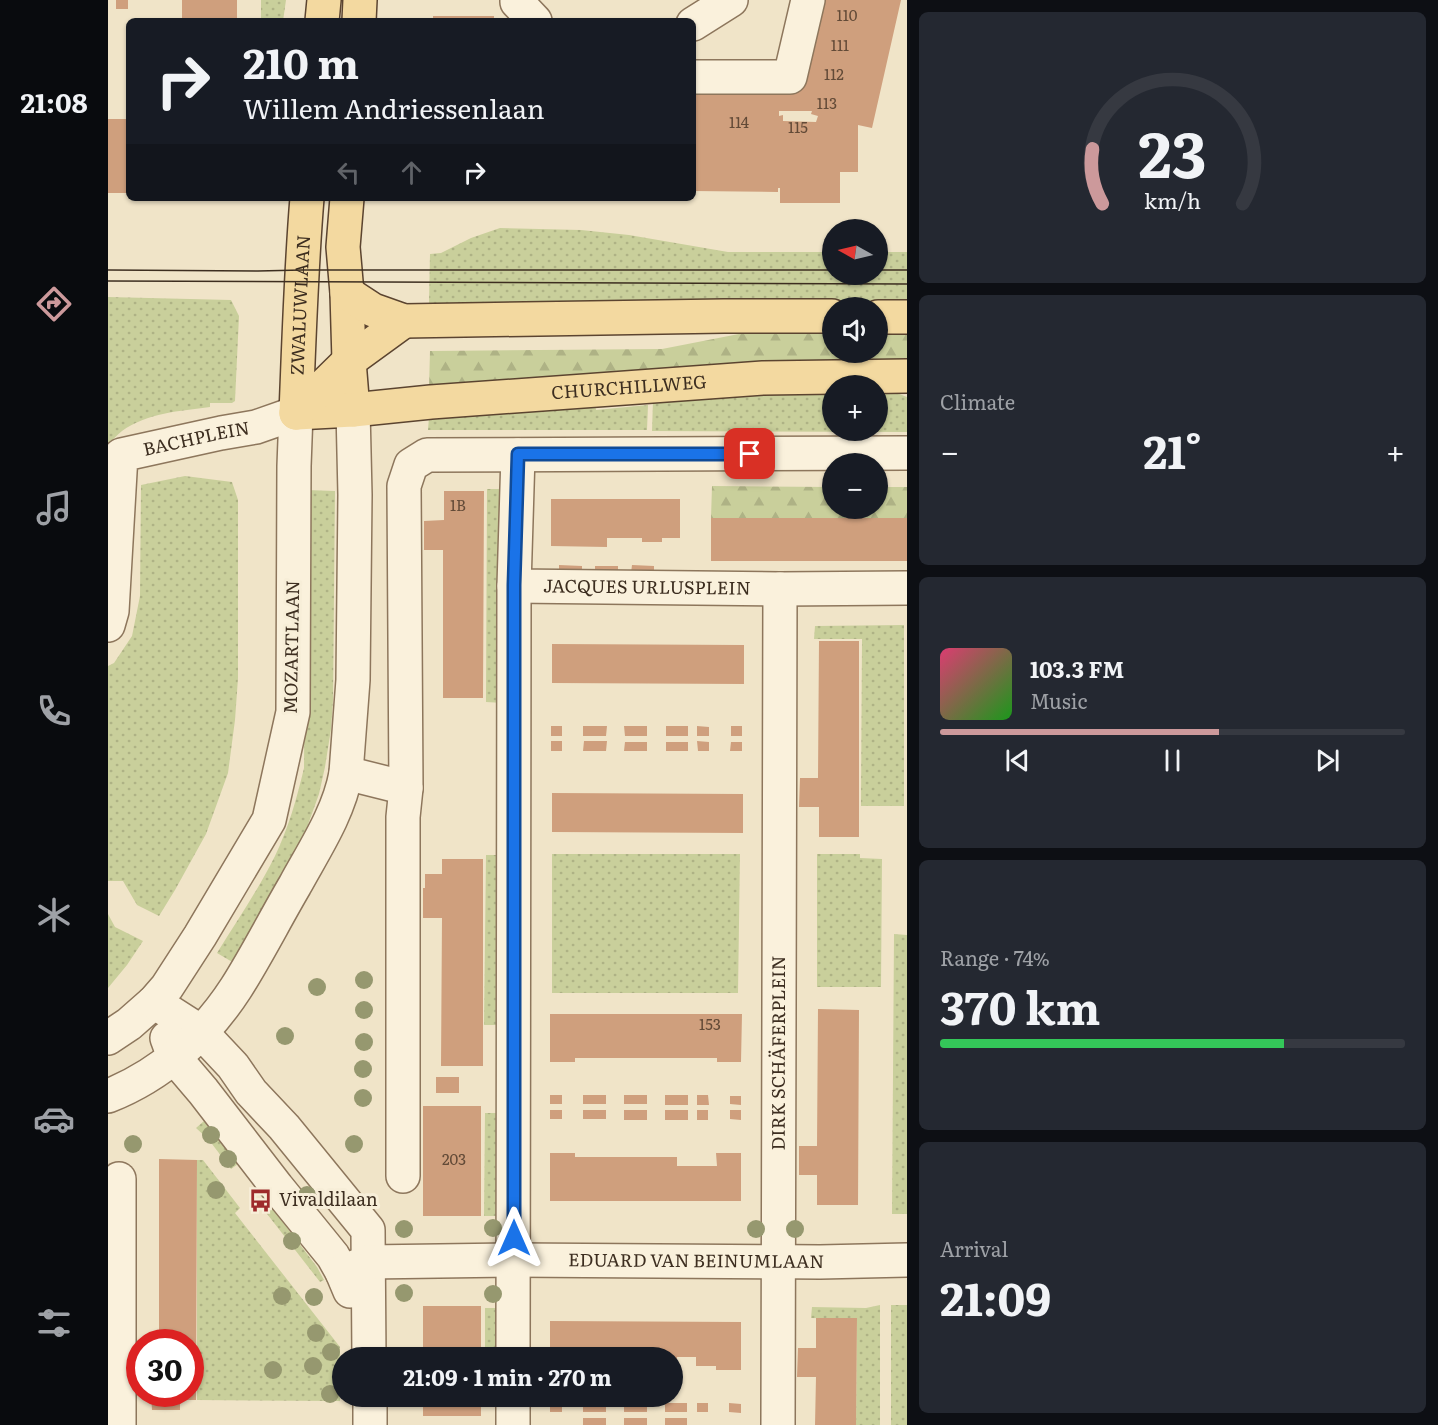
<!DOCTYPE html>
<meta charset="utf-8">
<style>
:root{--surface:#171b24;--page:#242831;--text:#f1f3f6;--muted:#9ea1a6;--line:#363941;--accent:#cc999b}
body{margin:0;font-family:Literata,serif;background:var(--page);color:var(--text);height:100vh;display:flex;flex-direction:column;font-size:22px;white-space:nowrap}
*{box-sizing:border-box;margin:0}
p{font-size:20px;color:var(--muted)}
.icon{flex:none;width:33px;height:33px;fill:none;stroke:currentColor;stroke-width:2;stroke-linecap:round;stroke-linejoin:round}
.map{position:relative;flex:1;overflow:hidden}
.drawer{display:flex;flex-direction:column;gap:12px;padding:12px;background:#0d0f14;width:531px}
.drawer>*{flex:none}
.top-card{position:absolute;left:18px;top:18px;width:570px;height:183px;border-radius:9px;box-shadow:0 2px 4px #0004;background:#171b24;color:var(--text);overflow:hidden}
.needle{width:39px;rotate:278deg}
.controls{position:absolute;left:714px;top:219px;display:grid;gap:12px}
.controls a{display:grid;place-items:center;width:66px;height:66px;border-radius:50%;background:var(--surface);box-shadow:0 2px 4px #0004;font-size:30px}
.speed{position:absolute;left:18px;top:1329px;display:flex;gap:12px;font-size:30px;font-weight:700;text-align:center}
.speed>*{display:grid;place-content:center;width:78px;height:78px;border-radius:50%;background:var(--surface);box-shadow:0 2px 4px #0004;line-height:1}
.speed .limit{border:9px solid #d22;background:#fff;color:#111}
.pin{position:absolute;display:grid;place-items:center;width:51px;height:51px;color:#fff;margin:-26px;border-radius:12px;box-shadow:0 3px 9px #0006}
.me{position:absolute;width:66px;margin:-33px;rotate:0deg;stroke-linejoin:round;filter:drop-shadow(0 0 4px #0008)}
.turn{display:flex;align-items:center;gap:21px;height:126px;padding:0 18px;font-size:27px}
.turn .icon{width:78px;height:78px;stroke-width:2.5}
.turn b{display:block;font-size:42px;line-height:51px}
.lanes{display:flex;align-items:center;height:57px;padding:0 18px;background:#0003;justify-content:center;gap:30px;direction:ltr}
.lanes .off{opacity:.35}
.big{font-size:45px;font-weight:700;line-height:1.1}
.drawer .card{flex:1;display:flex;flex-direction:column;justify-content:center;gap:9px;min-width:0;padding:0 21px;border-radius:9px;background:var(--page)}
.drawer .dial{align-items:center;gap:0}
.dial svg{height:156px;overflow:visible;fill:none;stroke:var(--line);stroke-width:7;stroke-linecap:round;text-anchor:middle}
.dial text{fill:var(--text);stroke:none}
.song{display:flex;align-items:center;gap:18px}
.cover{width:72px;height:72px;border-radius:9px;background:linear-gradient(135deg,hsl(340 70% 55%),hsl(120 70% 35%))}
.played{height:6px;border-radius:3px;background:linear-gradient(90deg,var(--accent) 60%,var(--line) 60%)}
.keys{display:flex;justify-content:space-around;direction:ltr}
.heat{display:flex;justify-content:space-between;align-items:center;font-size:33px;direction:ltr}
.charge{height:9px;border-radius:4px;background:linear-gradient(90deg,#34c759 74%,var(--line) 0)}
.trip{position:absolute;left:224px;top:1347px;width:351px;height:60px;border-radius:30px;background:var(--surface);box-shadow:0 2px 4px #0004;font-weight:700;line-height:60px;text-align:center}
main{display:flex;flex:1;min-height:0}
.dock{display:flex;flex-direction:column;width:108px;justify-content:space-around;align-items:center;background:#090b0e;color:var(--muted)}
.dock .icon{width:42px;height:42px}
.dock .current{color:var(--accent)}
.dock b{font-size:27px;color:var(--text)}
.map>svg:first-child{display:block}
.grass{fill:url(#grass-dots)}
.forest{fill:url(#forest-firs)}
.building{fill:#cf9f7d;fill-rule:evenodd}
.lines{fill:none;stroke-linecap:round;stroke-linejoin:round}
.minor-casing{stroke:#8d765c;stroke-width:36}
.major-casing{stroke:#5b4430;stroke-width:36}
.minor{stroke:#faf1dc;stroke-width:33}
.major{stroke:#f3d9a0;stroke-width:33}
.tram{stroke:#3d2e20;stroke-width:1.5}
.tree{fill:#96986f}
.route-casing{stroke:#114b97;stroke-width:15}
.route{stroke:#1a73e8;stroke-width:10}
.labels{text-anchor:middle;stroke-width:6;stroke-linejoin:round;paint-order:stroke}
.number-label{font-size:15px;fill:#624a37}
.street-label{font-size:18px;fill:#3d2e20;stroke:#f7eed8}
.poi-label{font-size:18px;fill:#3d2e20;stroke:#f7eed8;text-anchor:start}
</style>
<main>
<nav class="dock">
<b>21:08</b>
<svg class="icon current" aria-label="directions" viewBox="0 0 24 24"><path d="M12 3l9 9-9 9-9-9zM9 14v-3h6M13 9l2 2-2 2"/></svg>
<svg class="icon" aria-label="music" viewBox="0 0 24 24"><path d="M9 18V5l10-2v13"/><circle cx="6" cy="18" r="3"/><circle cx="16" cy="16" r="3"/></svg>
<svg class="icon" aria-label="phone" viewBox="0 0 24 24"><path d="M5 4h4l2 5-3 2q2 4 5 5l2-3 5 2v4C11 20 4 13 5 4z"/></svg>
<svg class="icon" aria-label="climate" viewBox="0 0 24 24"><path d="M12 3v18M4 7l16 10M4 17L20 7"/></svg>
<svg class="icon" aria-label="car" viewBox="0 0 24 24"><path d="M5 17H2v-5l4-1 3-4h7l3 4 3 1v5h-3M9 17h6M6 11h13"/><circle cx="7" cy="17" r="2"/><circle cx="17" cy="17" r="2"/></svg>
<svg class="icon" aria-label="filters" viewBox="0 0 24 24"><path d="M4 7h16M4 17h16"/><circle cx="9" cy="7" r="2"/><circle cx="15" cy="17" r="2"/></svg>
</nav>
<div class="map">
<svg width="799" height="1425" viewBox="0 0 799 1425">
<defs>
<pattern id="grass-dots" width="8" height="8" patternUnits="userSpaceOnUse" patternTransform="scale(1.5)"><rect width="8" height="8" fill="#c9cf9b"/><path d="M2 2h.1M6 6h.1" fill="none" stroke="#aeb285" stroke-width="1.8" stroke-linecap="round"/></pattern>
<pattern id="forest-firs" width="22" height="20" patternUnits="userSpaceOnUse" patternTransform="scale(1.5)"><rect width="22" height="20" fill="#c9cf9b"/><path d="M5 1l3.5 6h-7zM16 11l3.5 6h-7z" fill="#aeb285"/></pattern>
</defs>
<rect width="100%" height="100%" fill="#f0e4c8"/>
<path class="grass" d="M153,0H178L175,21H153Z
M392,228L473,230L521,235L620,252H724V274H770V252H799V305L321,303L322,254L333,253L363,238Z
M0,297L123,300L131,316L127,401L124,403H102V407C72,411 39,413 14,431C9,435 4,440 0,445Z
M724,390V430H770V390H781L799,397V432L544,431L545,400Z
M487,404L488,410L540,405L539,430H320L321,417Z
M77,476L124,482L130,500V678L127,720L120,773L98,834L67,890L51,916L29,905L15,881H0V666L6,663L24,636L32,596L33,485Z
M379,489H395V703L378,702Z
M198,490L227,491L225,700L223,729L217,767L211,794L193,844L126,963L109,953C129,921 150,890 167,856C180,829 189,798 196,768Z
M796,625V806H753L754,639H706L707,626Z
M444,854H632L630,993H444Z
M709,854H752V858L774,859L773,987H709Z
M378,855H395L394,1025H376Z
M0,914L7,927L35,941L19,965L0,988Z
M786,934L799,935V1214H784Z
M377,1113H393L394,1216H376Z
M96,1121L130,1164L123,1169L101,1140L88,1128Z
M89,1160H95L132,1208L127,1213L232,1347V1401L89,1400Z
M162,1205L209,1267L216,1280L212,1282L156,1210Z
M772,1305V1425H748L749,1319L703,1318L704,1307L758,1308Z
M783,1305H799V1425H783Z
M377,1308H395L394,1357L377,1358Z"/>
<path class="forest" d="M636,333H724V352H770V333H799V361L321,388L322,351L554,349Z
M604,486L724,487V508H770V487H799V518H603Z"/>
<path class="building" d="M8,0H20V9H8Z
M74,0H129V21H74Z
M698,0H793L764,128L750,125V172H732V203H672V188H670V192L585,191V61L698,62ZM671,111H704L703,114L710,116L708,122L675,121V115L671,116Z
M325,16H386V21H325Z
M0,119H21V193H0Z
M336,491H376L375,698H335V550H316V521L336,520Z
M443,499H572V538H554V542H534V538H499V547L443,546Z
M603,518H799V561H603Z
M451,565L474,566V573H451Z
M524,565L546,566V573H523Z
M487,566H510V573H487Z
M711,641H751V837H711V807H691L692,778H710Z
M444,644L636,645V684L444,683Z
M443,726H454V736H443Z
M475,726H499L498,736H475Z
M516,726H539V736H517Z
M558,726H580V736H558Z
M589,726L601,727V736H589Z
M623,726H634V736H623Z
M443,741H454V751H443Z
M476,741H499L498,751H475Z
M589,741L601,742V751H590Z
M517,742H539V751H516Z
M558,742H580V751H558Z
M623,742H634V751H622Z
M444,793L635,794V833L444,832Z
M334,859H375V1066H333L334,918H315V888H317V874H334Z
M710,1009L751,1010L750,1205H709V1175H691V1146H709Z
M442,1014H634L633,1062H609V1058H467V1062H442Z
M328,1077H351V1093H328Z
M442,1095H454V1104H442Z
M475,1095H498V1104H475Z
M516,1095H539V1104H516Z
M557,1095H580V1105H557Z
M589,1095H600L601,1105H589Z
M622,1096H633V1105L622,1104Z
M315,1106H373V1216H315Z
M442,1110H454V1119H442Z
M475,1110H498V1119H475Z
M516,1110H539V1120H516Z
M557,1110H580V1120H557Z
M589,1110H600V1120H589Z
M622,1110H633V1120L622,1119Z
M442,1153H467V1157H569V1166H609L608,1153H633V1201H442Z
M51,1159L89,1160L88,1400H72V1410H44L43,1394H82V1342H51Z
M315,1306H373V1358H315Z
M708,1318H749L748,1425H707L708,1377H689L690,1348H708Z
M442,1321L633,1322V1370H608V1366H588V1357H569V1366H564V1358L487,1356L442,1358Z
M315,1396H373V1416H315Z
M442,1403H454V1412H442Z
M475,1403H498V1412H475Z
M516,1403H539V1412H516Z
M557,1403H579V1412H557Z
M589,1403H600V1412H589Z
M621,1403L633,1404V1413L621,1412Z
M475,1418H498V1425H475Z
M516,1418H539V1425H516Z
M557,1418H579V1425H557Z"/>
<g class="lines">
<defs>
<g id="minor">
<path d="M409,0V2L427,21"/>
<path d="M585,24L623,0"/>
<path d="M585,77H682L700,0"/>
<path id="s1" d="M410,455L406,586L672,589L799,588"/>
<path id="s2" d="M0,625L4,611L13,455L113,433L148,427L188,413L186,466L185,712L161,820L92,936L59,987L46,1002L21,1024L0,1038"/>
<path d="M238,773L298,788"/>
<path d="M46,1002L93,1032L125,1066L143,1092L176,1127L260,1230L261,1358"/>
<path d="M59,1038L66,1057L95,1091L169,1187L225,1256L234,1272L242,1291"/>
<path d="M0,1096C53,1075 97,1036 128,988C149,955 167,919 187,885C206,850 231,813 238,773L245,680L247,495L245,410"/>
<path d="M295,1176V817L298,788L296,486L303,465L319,455L799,453"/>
<path id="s3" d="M234,1272L260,1262L406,1260L712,1262L799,1260"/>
<path d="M405,1358L406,586"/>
<path d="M262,1396V1425"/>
<path d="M11,1425V1179"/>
<path d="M405,1425V1396"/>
<path id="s4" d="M670,1425L672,589"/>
</g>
<g id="major">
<path d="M214,21L216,0"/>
<path d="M251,21L252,0"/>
<path d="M239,198L235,247L239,293L241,361L245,410"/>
<path d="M239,293L265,310L296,321L616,316H724"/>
<path d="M770,317H799"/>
<path id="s5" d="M188,413L245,410L323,402L655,378L799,376"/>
<path id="s6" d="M188,413C191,341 193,270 199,198"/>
<path d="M188,413L241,361L296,321"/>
</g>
</defs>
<use href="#minor" class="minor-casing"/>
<use href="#major" class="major-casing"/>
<use href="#minor" class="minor"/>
<use href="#major" class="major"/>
<path class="tram" d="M0,270L150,271L194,270H724
M770,270H799
M0,281L799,284"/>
</g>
<g class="tree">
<circle cx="256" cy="980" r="9"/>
<circle cx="209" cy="987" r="9"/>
<circle cx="256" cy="1010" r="9"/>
<circle cx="177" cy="1036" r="9"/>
<circle cx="256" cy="1042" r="9"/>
<circle cx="255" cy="1069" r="9"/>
<circle cx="255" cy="1098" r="9"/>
<circle cx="103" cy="1135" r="9"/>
<circle cx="25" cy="1144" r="9"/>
<circle cx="246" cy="1144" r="9"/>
<circle cx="120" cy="1159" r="9"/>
<circle cx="108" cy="1190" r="9"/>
<circle cx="199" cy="1195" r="9"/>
<circle cx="385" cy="1228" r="9"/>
<circle cx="296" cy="1229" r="9"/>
<circle cx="648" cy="1229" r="9"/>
<circle cx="687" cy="1229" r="9"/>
<circle cx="184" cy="1241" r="9"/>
<circle cx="296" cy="1293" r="9"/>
<circle cx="385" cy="1294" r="9"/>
<circle cx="174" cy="1296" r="9"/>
<circle cx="206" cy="1297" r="9"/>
<circle cx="208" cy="1333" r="9"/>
<circle cx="223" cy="1352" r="9"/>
<circle cx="205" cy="1366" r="9"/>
<circle cx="165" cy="1370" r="9"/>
<circle cx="222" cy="1394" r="9"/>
</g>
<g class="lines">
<defs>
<path id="route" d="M406,1238V585L410,454H642"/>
</defs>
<use href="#route" class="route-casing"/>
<use href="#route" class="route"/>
</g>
<defs>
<symbol id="bus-bare" viewBox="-9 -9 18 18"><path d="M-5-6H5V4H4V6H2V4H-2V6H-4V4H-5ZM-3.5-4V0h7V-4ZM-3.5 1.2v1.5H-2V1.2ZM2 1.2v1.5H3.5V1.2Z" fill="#9e2a2b" stroke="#f7eed8" stroke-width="2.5" paint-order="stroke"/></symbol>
</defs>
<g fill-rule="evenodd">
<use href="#bus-bare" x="136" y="1184" width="33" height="33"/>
</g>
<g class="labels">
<g class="number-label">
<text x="739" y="21">110</text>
<text x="732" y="51">111</text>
<text x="726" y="80">112</text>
<text x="719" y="109">113</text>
<text x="631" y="128">114</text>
<text x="690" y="133">115</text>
<text x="350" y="511">1B</text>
<text x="602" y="1030">153</text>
<text x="346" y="1165">203</text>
</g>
<g class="street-label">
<text dy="6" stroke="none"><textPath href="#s6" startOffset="108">ZWALUWLAAN</textPath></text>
<text dy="6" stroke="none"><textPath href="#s5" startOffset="334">CHURCHILLWEG</textPath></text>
<text dy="6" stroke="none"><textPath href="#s2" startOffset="248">BACHPLEIN</textPath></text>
<text dy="6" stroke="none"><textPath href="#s1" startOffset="264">JACQUES URLUSPLEIN</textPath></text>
<text transform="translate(184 647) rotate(-89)" y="6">MOZARTLAAN</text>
<text dy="6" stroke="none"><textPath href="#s4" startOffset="372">DIRK SCHÄFERPLEIN</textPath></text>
<text dy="6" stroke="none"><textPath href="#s3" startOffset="356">EDUARD VAN BEINUMLAAN</textPath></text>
</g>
<g class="poi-label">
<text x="171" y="1206">Vivaldilaan</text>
</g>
</g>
</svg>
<div class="controls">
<a><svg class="needle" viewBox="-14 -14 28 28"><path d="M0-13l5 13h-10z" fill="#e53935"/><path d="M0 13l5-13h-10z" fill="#9ea1a6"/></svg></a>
<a><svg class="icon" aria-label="sound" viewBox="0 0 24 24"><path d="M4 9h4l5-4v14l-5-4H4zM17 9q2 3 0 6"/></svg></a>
<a>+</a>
<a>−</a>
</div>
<div class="speed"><div class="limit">30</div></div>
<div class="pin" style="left:642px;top:454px;background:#d93025"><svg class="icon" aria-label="arrive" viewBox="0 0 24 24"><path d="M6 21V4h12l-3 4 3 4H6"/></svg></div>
<svg class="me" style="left:406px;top:1238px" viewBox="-20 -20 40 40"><path d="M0-17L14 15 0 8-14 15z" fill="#1a73e8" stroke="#fff" stroke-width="4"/></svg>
<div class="trip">21:09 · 1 min · 270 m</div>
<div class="top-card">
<div class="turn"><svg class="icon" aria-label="right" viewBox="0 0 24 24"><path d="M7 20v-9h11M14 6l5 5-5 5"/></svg><div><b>210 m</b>Willem Andriessenlaan</div></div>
<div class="lanes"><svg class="icon off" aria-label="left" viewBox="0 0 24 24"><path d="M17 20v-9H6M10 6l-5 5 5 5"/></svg><svg class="icon off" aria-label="ahead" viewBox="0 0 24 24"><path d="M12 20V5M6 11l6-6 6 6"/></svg><svg class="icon" aria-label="right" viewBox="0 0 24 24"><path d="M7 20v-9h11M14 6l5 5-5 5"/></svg></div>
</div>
</div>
<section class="drawer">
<div class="card dial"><svg viewBox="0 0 100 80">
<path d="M14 69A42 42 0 1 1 86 69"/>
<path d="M14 69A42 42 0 0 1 9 41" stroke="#cc999b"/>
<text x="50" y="56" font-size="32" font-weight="700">23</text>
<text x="50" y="72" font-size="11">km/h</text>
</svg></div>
<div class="card"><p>Climate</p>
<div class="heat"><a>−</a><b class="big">21°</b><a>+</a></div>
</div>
<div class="card">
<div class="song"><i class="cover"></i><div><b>103.3 FM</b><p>Music</p></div></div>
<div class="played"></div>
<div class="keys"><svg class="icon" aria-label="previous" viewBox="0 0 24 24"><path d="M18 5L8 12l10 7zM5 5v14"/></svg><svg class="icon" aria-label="pause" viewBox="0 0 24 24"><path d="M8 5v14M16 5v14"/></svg><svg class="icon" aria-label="next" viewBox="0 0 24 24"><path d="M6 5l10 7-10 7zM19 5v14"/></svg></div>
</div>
<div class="card"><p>Range · 74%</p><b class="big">370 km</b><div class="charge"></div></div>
<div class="card"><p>Arrival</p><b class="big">21:09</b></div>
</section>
</main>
